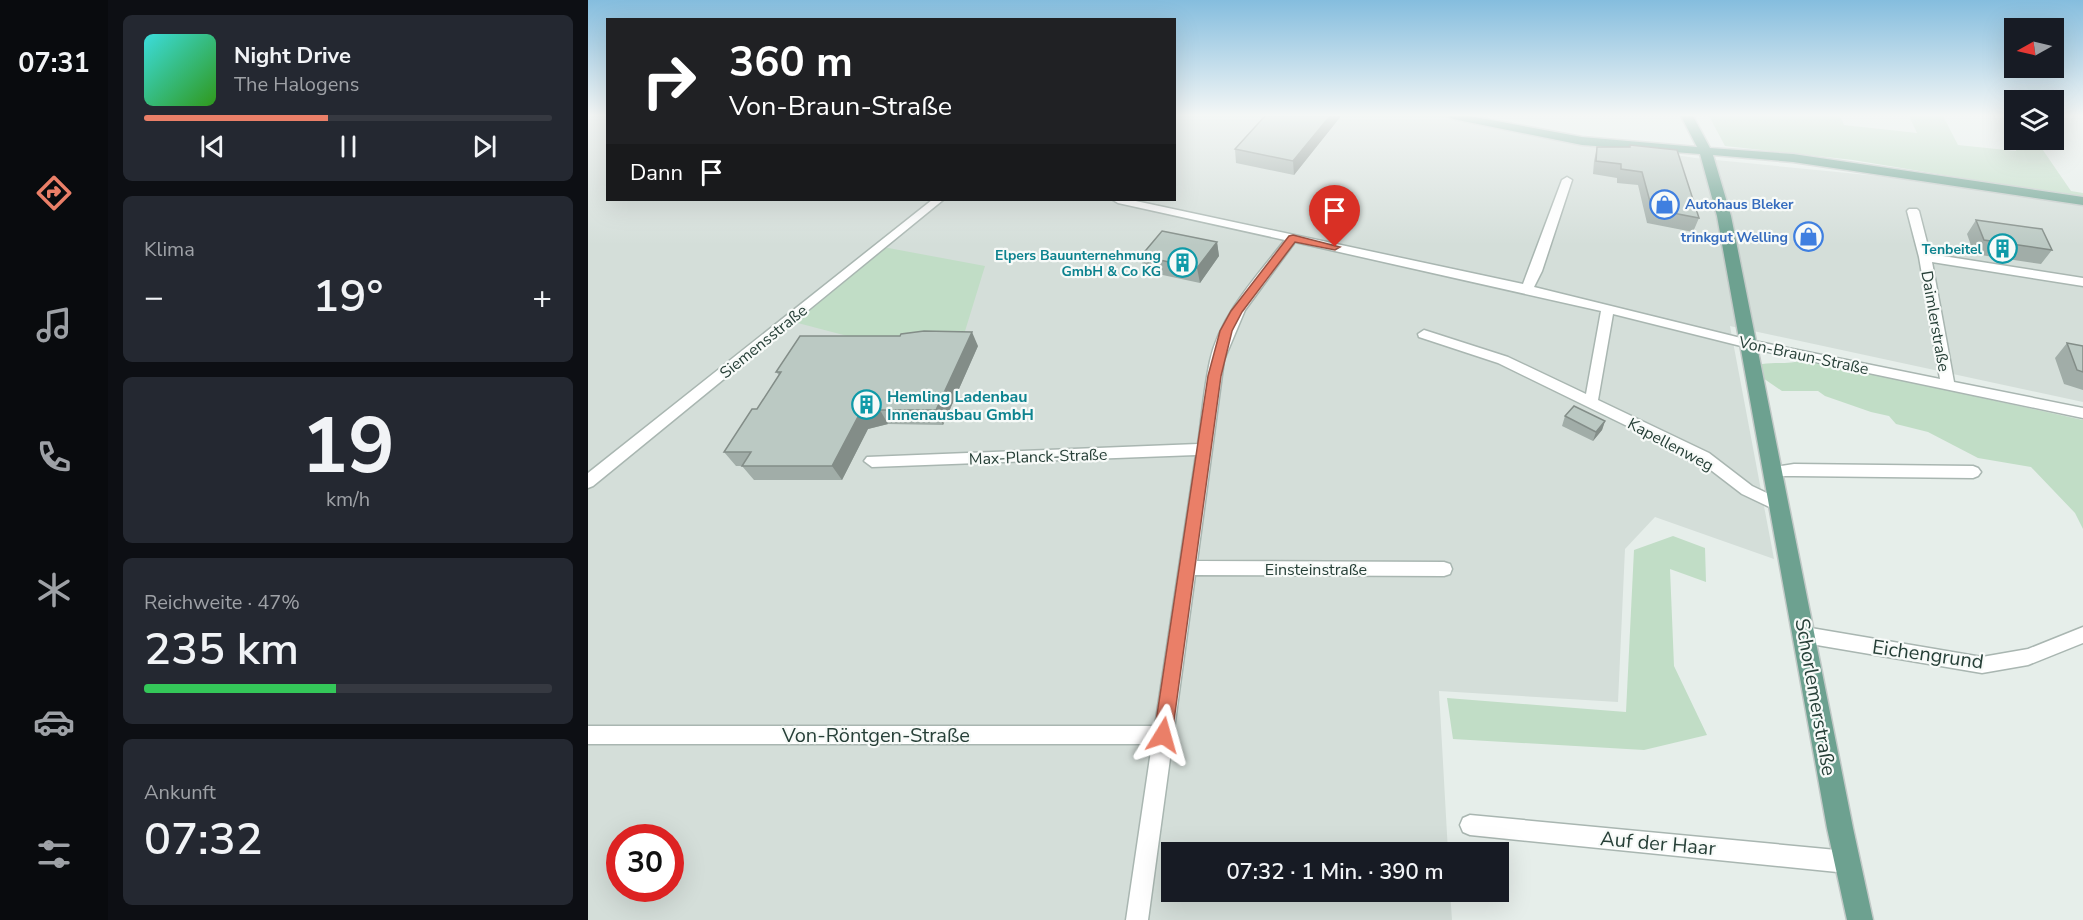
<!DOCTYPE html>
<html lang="de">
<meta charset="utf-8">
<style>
:root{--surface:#171b24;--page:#242831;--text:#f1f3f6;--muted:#9ea1a6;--line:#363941;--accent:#ea7f68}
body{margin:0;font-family:"Nunito Sans",sans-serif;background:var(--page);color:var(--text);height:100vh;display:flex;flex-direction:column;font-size:22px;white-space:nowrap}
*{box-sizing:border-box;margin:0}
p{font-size:20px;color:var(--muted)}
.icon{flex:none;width:33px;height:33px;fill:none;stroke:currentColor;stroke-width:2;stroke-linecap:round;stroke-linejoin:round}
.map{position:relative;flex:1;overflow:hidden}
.drawer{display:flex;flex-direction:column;gap:15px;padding:15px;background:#0d0f14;width:480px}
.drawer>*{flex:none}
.hud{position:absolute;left:18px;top:18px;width:570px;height:183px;border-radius:0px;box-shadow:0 6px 24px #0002;background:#202124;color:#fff;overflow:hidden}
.needle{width:39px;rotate:262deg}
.tools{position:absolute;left:1416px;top:18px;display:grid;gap:12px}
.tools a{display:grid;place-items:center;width:60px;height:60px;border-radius:0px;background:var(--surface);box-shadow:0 6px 24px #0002;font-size:30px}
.speed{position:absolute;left:18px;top:824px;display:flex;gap:12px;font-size:30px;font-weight:700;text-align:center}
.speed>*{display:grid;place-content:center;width:78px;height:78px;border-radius:50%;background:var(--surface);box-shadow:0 6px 24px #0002;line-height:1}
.speed .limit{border:9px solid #d22;background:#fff;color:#111}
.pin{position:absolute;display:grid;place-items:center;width:51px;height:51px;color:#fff;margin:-62px -26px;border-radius:50% 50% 50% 0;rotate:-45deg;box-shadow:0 0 6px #0007}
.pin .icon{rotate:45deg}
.me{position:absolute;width:66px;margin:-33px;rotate:8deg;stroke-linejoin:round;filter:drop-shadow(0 0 4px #0008)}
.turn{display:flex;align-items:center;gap:21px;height:126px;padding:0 24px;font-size:27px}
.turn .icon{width:78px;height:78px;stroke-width:2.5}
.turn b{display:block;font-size:42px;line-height:51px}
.then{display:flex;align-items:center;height:57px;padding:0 24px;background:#0003;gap:12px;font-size:22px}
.big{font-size:45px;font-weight:600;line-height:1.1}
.drawer .tile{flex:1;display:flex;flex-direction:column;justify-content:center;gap:9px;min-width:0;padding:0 21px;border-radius:9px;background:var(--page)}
.drawer .dial{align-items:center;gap:0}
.dial b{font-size:78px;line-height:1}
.song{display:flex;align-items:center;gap:18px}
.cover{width:72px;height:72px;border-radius:9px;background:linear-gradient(135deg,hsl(180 70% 55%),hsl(110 70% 35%))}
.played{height:6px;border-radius:3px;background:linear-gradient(90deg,var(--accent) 45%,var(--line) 45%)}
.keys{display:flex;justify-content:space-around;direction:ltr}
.heat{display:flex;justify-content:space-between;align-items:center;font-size:33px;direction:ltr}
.charge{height:9px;border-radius:4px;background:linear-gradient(90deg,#34c759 47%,var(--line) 0)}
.trip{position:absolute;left:573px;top:842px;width:348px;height:60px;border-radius:0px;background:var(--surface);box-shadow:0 6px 24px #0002;font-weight:600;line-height:60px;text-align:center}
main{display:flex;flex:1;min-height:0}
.menu{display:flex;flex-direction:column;width:108px;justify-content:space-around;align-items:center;background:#090b0e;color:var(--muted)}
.menu .icon{width:42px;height:42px}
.menu .on{color:var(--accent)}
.menu b{font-size:27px;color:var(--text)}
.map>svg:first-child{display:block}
.built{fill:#d4ded9;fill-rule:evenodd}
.green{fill:#c1ddc6}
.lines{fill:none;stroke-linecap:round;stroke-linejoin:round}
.minor-casing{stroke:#a9b6b1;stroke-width:3}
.major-casing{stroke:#c2c9c7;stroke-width:3}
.minor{fill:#fff;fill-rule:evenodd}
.major{fill:#6da190;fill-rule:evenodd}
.wall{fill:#a1ada8}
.shaded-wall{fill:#838d88}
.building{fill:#bbc9c3;stroke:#838d88;stroke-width:1.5}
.route{fill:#ea7f68;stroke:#985344;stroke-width:1.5}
.labels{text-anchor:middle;stroke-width:4.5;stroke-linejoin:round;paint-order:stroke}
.far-shop-label{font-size:14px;font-weight:bold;fill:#366cbe;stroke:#f7faf8;text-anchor:start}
.far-culture-label{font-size:14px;font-weight:bold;fill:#0d838f;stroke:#f7faf8;text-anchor:end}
.street-label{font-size:16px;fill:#263f37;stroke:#f7faf8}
.culture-label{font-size:16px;font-weight:bold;fill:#0d838f;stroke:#f7faf8;text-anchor:start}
.near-street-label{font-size:20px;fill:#263f37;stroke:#f7faf8}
</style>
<main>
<nav class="menu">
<b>07:31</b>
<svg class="icon on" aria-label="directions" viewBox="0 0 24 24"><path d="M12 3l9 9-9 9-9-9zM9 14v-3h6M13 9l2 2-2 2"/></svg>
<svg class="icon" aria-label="music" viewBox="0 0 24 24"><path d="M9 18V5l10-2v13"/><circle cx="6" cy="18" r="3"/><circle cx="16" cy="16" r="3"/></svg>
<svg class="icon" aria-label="phone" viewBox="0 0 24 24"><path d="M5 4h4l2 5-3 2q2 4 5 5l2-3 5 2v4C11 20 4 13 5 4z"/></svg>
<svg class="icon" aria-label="climate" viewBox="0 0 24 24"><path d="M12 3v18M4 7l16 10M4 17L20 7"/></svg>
<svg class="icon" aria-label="car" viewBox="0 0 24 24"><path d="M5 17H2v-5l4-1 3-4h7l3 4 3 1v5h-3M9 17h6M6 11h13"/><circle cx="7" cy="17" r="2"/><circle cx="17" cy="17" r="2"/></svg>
<svg class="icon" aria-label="filters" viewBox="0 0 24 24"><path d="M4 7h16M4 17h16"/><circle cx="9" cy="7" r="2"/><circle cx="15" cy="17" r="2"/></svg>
</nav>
<section class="drawer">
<div class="tile">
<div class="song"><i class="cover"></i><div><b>Night Drive</b><p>The Halogens</p></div></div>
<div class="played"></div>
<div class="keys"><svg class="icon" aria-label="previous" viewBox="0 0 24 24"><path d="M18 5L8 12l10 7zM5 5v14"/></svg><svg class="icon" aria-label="pause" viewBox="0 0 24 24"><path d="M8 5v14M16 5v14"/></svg><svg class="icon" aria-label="next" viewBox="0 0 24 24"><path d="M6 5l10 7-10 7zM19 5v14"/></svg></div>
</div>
<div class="tile"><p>Klima</p>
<div class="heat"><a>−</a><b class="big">19°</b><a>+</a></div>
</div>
<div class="tile dial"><b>19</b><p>km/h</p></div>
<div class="tile"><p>Reichweite · 47%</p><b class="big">235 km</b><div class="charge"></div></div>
<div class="tile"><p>Ankunft</p><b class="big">07:32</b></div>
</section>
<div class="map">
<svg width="1495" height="920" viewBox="0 0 1495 920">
<rect width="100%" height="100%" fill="#e6eeea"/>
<path class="built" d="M0,116H19L20,200H586L587,116H868L932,131L1107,158L1362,183L1495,205V402L1142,326L1186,559L1067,517L1037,549L1030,702L851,691L860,852H584V891H862L864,920H0ZM32,837H82V888H32Z"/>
<path class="green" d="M1121,116H1252L1256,125L1329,133L1321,116H1355L1370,145L1428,151L1429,140H1448L1483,191L1495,193V198L1265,160L1137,146Z
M295,247L397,266L374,341L286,343L206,322Z
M1217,359L1495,420V529L1487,513L1443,467L1390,458L1340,432L1308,424L1301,416L1283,412L1237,396L1230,391H1194L1172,376L1174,364C1189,362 1202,365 1217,359Z
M1085,536L1117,548L1118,582L1082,569L1086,666L1119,735L1056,750L865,739L859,698L1038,712L1046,550Z"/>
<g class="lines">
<defs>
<path id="minor" d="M979,177L984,180L954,271L946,287L1161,340L1352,379L1331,257L1319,211L1321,209H1329L1331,211L1342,254L1495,278V286L1344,262L1366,382L1495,408V418L1161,348L1025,314L1010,400L1121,453L1164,486L1198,502L1200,506L1198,510L1192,512L1154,494L1111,461L998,406L910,363L831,337L830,334L836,330L920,357L998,394L1013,311L707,242L657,310L636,360L609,561L856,562L862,564L864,569L862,574L856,576L607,575L560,920H538L564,744H0V726H567L608,455L284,467L276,461L279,457L610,444C614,416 616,388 622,361C632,315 669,276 697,240L530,203L525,200H543L935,284L974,180Z
M344,200H355L5,486L0,488V473Z
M1206,464L1385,466L1390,468L1393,472L1390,476L1385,478L1206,476H1181L1178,472L1181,468Z
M1217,627L1394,657L1440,649L1495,627V643L1440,665L1394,673L1217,643L1211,641L1208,635L1211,629Z
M882,815L1259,851L1267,854L1270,862L1267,870L1259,873L882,835L875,832L872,825L875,818Z"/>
<path id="major" d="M859,116H882L994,137L1109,147L1093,116H1105L1122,148L1205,154L1495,197V205L1205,162L1125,155L1143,216L1265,828L1285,920H1259L1239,828L1129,216L1112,154L994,145L865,119Z"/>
</defs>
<use href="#minor" class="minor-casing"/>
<use href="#major" class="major-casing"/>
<use href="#minor" class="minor"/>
<use href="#major" class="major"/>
</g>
<path class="wall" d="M677,116H753L706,175L648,163L647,149Z
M1042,145L1111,218L1105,232L1059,223L1050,185L1029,183V178L1005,174L1006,161L1009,147H1041Z
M1388,220L1464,250L1453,264L1386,254L1379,234Z
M629,242L631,256L612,283L556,271L553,256Z
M1479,343L1495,346V390L1476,384L1467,358Z
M390,346L355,425L300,424L280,429L254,480H166L154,466H148L136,452L169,409L191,375L188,372Z
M977,416L1017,421L1014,430L1005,441L974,426Z"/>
<path class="shaded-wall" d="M742,116H753L706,175L705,161Z
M629,242L631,256L612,283L609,268Z
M384,332L390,346L355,425L348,410Z
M292,410L300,424L280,429L254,480L244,466L271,415Z
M1017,421L1014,430L1005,441L1008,432Z"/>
<path class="building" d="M677,116H742L705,161L647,149Z
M1042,145L1089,150L1111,218L1064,209L1054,172L1033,169V164L1008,161L1009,147H1042Z
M1388,220L1454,229L1464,250L1396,240Z
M574,231L629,242L609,268L553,256Z
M336,331L384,332L348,410H292L271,415L244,466H154L163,452H136L164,409H169L193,372H188L212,336H312L313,334Z
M1479,343L1495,346V372L1489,370Z
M986,406L1017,421L1008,432L977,416Z"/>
<linearGradient id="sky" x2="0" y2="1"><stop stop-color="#85bdde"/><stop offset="0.47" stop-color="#f4f7f6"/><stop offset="1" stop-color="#f4f7f6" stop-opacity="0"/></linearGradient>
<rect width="1495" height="245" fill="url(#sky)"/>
<path class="route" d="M705,235L752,247L747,250L707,242L654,312L644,331L633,376L584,735L581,741L575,743L569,741L566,735L620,376L632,331L643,311L701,236Z"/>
<defs>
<symbol id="shop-ring" viewBox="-11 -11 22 22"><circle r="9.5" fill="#f7faf8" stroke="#3f7fe0" stroke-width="1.5"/><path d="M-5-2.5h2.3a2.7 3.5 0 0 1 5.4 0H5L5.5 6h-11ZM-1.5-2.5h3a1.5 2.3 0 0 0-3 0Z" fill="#3f7fe0"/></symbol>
<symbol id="building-ring" viewBox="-11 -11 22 22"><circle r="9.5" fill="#f7faf8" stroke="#0f9aa8" stroke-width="1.5"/><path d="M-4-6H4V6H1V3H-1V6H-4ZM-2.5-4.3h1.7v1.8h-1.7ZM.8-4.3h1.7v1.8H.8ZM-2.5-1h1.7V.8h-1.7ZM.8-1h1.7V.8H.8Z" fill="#0f9aa8"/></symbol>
</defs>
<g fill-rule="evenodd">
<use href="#shop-ring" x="1060" y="188" width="33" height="33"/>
<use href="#shop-ring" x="1204" y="220" width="33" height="33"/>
<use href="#building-ring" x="1398" y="232" width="33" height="33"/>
<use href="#building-ring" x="578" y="246" width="33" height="33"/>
<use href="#building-ring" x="262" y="388" width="33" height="33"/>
</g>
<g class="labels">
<g class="far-shop-label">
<text x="1097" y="209">Autohaus Bleker</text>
<text x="1200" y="242" text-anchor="end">trinkgut Welling</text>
</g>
<g class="far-culture-label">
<text x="1394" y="254">Tenbeitel</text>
<text x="573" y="260">Elpers Bauunternehmung<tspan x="573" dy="16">GmbH &amp; Co KG</tspan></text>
</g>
<g class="street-label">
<text transform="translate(1348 321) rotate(80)" y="6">Daimlerstraße</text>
<text transform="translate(175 341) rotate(-39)" y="6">Siemensstraße</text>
<text transform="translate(1216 355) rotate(12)" y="6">Von-Braun-Straße</text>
<text transform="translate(1083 444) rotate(28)" y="6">Kapellenweg</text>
<text transform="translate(450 456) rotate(-2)" y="6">Max-Planck-Straße</text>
<text x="728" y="575">Einsteinstraße</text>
</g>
<g class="culture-label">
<text x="299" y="402">Hemling Ladenbau<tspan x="299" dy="18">Innenausbau GmbH</tspan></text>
</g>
<g class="near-street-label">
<text transform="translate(1340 654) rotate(8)" y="7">Eichengrund</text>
<text transform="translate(1228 697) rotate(80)" y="7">Schorlemerstraße</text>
<text x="288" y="742">Von-Röntgen-Straße</text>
<text transform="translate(1070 843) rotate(5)" y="7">Auf der Haar</text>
</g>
</g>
</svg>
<div class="tools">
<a><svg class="needle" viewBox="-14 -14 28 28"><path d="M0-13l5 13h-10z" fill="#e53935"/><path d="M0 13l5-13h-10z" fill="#9ea1a6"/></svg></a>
<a><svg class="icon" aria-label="layers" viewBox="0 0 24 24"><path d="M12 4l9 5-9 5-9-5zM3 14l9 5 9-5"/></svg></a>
</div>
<div class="speed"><div class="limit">30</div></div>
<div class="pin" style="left:747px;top:247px;background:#d93025"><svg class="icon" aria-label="arrive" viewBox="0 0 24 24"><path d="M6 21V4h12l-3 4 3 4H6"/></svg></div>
<svg class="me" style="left:575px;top:735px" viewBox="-20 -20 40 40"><path d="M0-17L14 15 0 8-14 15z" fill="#ea7f68" stroke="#fff" stroke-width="4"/></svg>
<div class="trip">07:32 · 1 Min. · 390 m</div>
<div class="hud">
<div class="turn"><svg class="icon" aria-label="right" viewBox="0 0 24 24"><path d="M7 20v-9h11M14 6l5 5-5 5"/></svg><div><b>360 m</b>Von-Braun-Straße</div></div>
<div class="then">Dann<svg class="icon" aria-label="arrive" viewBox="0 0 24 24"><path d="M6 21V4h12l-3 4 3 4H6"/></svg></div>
</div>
</div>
</main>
